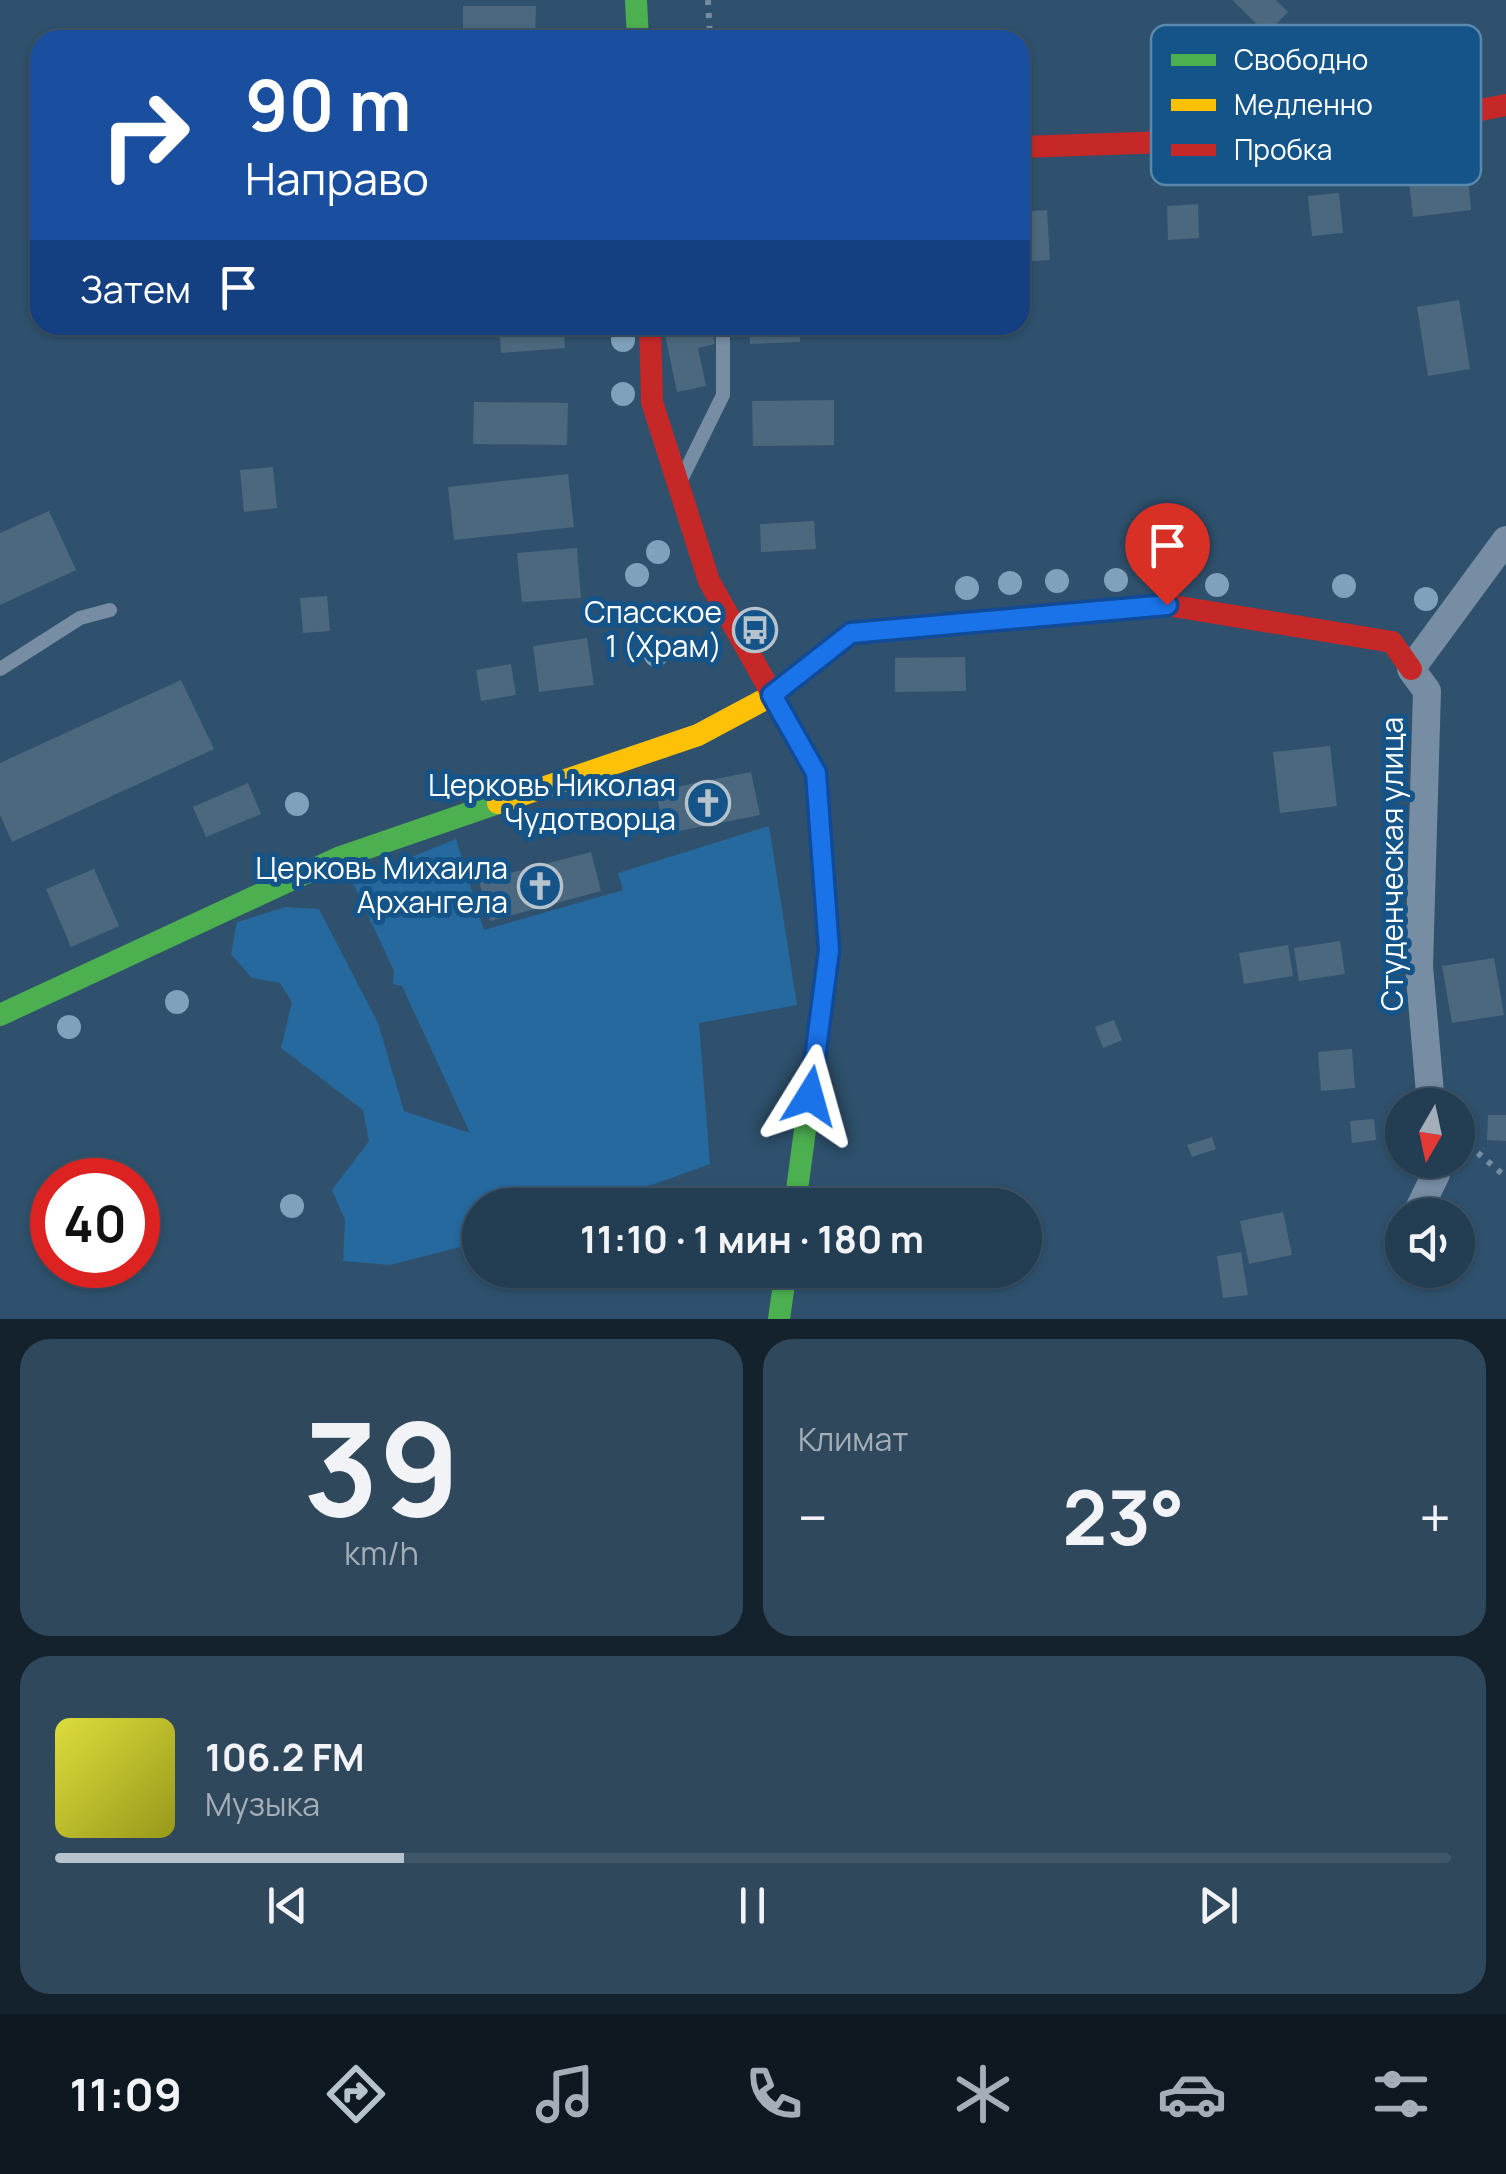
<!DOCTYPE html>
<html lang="ru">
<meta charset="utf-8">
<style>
:root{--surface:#233d52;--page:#2f485c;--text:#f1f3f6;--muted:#a3aeb8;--line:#405669;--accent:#b6c2cc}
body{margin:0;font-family:Manrope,sans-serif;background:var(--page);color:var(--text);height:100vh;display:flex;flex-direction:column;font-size:38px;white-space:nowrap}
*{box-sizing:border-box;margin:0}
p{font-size:32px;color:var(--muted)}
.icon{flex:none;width:55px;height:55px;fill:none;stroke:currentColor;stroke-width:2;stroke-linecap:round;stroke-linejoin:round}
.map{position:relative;height:1319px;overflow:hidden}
.details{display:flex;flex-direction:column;gap:20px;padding:20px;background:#13222d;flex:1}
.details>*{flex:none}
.banner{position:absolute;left:30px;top:30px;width:1000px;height:305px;border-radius:30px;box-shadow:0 2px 8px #0004,0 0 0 2px var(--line);background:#1a4fa0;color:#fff;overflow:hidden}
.needle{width:65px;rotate:189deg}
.fabs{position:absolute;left:1385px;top:1088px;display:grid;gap:20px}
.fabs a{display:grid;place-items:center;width:90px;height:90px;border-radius:50%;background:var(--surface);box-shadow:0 2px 8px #0004,0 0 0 2px var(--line);font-size:50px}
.speed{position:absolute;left:30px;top:1158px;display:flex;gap:20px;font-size:50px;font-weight:700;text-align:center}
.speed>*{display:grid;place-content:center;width:130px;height:130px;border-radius:50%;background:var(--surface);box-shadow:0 2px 8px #0004,0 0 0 2px var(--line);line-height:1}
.speed .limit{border:15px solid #d22;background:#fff;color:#111}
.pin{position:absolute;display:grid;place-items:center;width:85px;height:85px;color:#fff;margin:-102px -42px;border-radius:50% 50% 50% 0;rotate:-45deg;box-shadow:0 0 10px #0007}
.pin .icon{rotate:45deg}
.me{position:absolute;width:110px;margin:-55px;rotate:8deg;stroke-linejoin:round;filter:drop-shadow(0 0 8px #0008)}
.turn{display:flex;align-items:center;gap:35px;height:210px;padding:0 50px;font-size:45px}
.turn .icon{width:130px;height:130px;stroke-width:2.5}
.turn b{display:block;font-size:70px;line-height:85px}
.then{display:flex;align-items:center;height:95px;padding:0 50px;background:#0003;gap:20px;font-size:38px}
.big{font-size:75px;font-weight:700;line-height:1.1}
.details .card{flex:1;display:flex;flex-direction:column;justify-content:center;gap:15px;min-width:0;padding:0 35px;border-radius:30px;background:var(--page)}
.details .dial{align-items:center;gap:0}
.dial b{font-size:130px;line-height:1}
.song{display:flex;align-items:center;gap:30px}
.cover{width:120px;height:120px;border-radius:15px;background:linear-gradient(135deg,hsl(60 70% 55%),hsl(60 70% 35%))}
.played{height:10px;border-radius:5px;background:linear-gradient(90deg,var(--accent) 25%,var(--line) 25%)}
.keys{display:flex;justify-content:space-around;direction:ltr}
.heat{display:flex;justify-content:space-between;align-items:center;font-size:55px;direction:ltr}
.details .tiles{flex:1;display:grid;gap:20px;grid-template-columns:1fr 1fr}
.card:last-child{grid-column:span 2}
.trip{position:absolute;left:462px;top:1188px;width:580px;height:100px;border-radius:50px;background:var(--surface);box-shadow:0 2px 8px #0004,0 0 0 2px var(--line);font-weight:700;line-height:100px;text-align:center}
.tab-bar{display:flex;height:160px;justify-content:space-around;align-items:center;background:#0e1821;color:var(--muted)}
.tab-bar .icon{width:70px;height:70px}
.tab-bar .current{color:var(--accent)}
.tab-bar b{font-size:45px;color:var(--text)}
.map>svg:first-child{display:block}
.green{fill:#25699e}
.building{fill:#4c687e}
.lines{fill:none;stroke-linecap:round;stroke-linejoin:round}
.path{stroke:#768da3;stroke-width:6;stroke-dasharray:5 8;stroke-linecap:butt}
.lane{stroke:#768da3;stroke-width:14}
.street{stroke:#768da3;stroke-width:28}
.fast{stroke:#4caf50;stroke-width:22}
.slow{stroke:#ffc107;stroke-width:22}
.jam{stroke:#c62828;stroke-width:22}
.tree{fill:#7fa1bb}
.route-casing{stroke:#114b97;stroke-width:25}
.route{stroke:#1a73e8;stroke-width:18}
.labels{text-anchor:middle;stroke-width:10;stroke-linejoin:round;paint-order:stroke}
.poi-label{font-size:30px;fill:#fff;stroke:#145488;text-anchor:end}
.street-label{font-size:30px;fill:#fff;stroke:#145488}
.key{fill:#145488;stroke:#5a87ac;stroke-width:2.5}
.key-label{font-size:28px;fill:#fff}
</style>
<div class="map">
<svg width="1506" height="1319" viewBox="0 0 1506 1319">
<rect width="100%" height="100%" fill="#2f516d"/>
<path class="green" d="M769,826L797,1005L699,1023L710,1164L596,1205H480V1238L472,1244L390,1265L343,1261L345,1220L332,1190L369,1141L363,1110L281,1048L292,1002L280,983L252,978L231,954L237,922L286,907L319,909L378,1023L404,1111L470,1133L402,986L393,984L394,971L352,881L456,839L484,930L623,890L618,873Z"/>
<path class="building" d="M1232,0H1276L1288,12L1267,34Z
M463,6H536L535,40H463Z
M1468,176L1471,210L1413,217L1409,182Z
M1339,193L1343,233L1312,236L1308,196Z
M1198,204L1199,238L1168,240L1167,206Z
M1047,210L1050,260L1020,262V212Z
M1459,300L1470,369L1428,376L1417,307Z
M499,325H564L565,348L501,353Z
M663,325H711L715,344L698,348L706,386L677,392Z
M749,325H800V342L750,344Z
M834,400V445L753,446L752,401Z
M474,402L568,403L567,445L473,444Z
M273,467L277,508L244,512L240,470Z
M568,474L574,527L454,540L448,487Z
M49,511L76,570L0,605V533Z
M814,521L816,549L761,552L760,524Z
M577,548L581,598L522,602L517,553Z
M327,596L330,631L303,633L300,598Z
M587,638L594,685L539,692L533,646Z
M965,657L966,691L895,692V658Z
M511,664L516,695L481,701L476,670Z
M181,680L214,749L12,842L0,815V763Z
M1330,746L1337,806L1280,813L1273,752Z
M751,772L760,815L664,834L656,791Z
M248,783L261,814L206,837L193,807Z
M591,852L601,891L490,921L479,881Z
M94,869L119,926L71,947L46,889Z
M1340,941L1345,974L1299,981L1294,948Z
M1288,945L1293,976L1244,984L1239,953Z
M1494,958L1504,1015L1452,1023L1442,966Z
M1114,1020L1122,1040L1103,1048L1095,1027Z
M1352,1049L1355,1088L1321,1091L1318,1052Z
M1488,1115H1506V1141L1487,1140Z
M1374,1119L1376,1140L1352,1143L1350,1121Z
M1212,1137L1216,1149L1192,1157L1187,1145Z
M1283,1212L1292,1255L1249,1264L1240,1221Z
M1241,1252L1248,1295L1223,1298L1217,1256Z"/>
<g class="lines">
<path class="path" d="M708,0L710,40
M1458,1136L1506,1177"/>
<path class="lane" d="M683,476L723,395V325
M0,669L80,618L110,610"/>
<path class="street" d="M1431,1105L1419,966L1427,691L1411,669L1506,540
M1416,1215L1436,1174L1435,1160"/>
<path class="fast" d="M636,0L638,40
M0,1015L338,858L498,803
M795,1205L829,950L821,843
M779,1319L786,1270"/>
<path class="slow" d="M498,803L698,735L773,695L851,633L1035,617"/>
<path class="jam" d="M1020,147L1347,136L1506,105
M650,325L652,402L709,581L816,773L821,843
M1035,617L1167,605L1392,642L1411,669"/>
</g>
<g class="tree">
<circle cx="623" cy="340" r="12"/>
<circle cx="623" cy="394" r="12"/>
<circle cx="658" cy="552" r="12"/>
<circle cx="637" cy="575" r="12"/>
<circle cx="1167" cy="578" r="12"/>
<circle cx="1116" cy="580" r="12"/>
<circle cx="1057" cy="581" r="12"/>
<circle cx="1010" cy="583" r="12"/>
<circle cx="1217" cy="585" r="12"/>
<circle cx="1344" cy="586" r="12"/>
<circle cx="967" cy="588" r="12"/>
<circle cx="1426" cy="599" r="12"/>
<circle cx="656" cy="655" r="12"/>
<circle cx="297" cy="804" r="12"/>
<circle cx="177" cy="1002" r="12"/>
<circle cx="69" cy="1027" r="12"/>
<circle cx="292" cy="1206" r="12"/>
</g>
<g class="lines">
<defs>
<path id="route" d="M810,1096L829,950L816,773L772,695L851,633L1167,605"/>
</defs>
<use href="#route" class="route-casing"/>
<use href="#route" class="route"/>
</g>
<defs>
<symbol id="bus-ring" viewBox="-11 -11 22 22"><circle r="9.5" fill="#145488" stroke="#b6c2cc" stroke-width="1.5"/><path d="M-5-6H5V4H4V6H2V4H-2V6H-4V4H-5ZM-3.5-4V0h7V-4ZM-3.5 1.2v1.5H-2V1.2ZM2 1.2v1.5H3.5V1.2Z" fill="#b6c2cc"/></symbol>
<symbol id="church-ring" viewBox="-11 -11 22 22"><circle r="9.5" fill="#145488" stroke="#b6c2cc" stroke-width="1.5"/><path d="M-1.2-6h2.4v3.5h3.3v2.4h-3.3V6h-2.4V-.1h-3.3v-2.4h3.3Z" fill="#b6c2cc"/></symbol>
</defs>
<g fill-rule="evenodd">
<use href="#bus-ring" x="730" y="605" width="50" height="50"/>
<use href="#church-ring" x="683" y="778" width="50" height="50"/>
<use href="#church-ring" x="515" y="861" width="50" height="50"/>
</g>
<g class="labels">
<g class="poi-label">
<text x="722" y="623">Спасское<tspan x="722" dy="34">1 (Храм)</tspan></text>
<text x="676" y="796">Церковь Николая<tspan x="676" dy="34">Чудотворца</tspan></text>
<text x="508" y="879">Церковь Михаила<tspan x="508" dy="34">Архангела</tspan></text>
</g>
<g class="street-label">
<text transform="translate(1393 864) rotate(-90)" y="10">Студенческая улица</text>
</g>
</g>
<rect x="1151" y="25" width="330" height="160" rx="15" class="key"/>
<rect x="1171" y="54" width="45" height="12" fill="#4caf50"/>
<rect x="1171" y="99" width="45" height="12" fill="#ffc107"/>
<rect x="1171" y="144" width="45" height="12" fill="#c62828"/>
<g class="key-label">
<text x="1234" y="70">Свободно</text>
<text x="1234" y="115">Медленно</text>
<text x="1234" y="160">Пробка</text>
</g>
</svg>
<div class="fabs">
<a><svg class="needle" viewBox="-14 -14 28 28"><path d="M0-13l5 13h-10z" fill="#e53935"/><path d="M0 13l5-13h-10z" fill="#a3aeb8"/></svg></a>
<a><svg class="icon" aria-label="sound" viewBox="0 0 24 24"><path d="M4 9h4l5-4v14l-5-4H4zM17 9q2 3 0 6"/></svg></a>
</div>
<div class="speed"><div class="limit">40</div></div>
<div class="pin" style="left:1167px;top:605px;background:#d93025"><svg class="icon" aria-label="arrive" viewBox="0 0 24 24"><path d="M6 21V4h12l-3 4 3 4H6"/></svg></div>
<svg class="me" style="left:810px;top:1096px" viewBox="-20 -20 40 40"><path d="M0-17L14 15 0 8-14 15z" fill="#1a73e8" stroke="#fff" stroke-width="4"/></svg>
<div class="trip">11:10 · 1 мин · 180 m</div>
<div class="banner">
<div class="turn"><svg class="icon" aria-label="right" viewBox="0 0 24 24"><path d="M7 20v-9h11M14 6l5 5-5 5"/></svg><div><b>90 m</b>Направо</div></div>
<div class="then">Затем<svg class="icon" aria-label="arrive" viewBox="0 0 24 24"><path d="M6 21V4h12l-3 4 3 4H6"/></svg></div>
</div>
</div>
<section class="details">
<div class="tiles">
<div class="card dial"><b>39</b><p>km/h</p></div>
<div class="card"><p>Климат</p>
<div class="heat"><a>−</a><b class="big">23°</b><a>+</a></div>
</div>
<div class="card">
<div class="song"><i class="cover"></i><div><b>106.2 FM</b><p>Музыка</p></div></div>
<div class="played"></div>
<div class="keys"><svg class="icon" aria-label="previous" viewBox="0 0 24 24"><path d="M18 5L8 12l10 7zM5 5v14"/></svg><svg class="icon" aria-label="pause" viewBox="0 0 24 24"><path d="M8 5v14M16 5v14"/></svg><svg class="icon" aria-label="next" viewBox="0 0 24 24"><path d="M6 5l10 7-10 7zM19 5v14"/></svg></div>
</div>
</div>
</section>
<nav class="tab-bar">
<b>11:09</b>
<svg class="icon current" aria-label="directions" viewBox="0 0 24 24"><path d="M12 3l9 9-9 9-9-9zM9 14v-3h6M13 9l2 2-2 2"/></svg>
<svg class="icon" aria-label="music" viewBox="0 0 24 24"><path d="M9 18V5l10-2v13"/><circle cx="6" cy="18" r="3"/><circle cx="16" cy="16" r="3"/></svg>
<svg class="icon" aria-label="phone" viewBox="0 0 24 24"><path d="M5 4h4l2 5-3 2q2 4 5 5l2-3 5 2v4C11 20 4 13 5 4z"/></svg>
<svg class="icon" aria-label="climate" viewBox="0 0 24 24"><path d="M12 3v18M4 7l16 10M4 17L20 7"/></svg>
<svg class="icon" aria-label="car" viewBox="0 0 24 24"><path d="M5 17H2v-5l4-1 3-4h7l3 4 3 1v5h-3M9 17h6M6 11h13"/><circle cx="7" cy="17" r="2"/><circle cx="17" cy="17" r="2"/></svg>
<svg class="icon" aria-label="filters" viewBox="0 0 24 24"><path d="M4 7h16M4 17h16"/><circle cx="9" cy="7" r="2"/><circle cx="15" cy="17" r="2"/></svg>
</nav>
